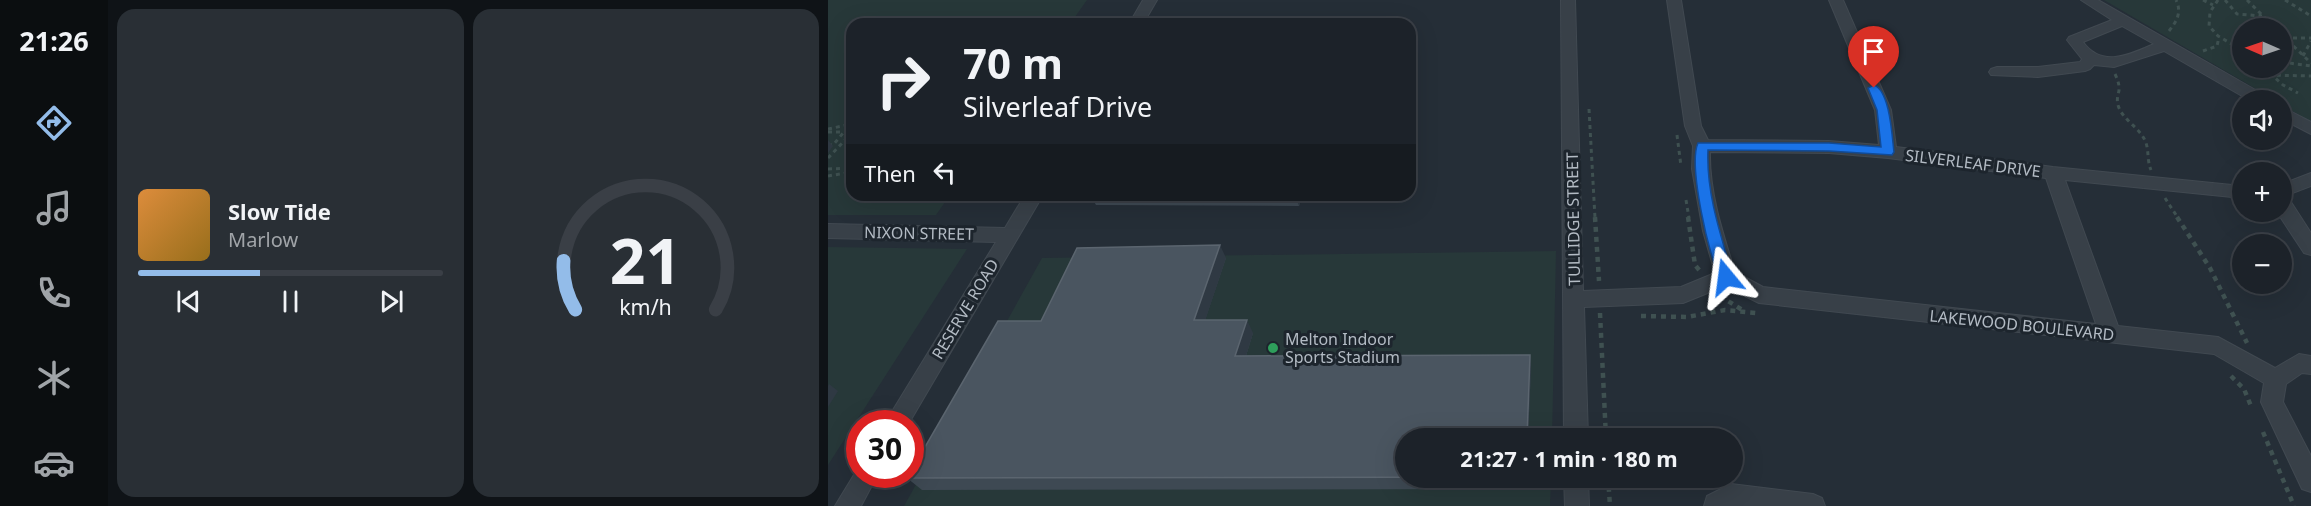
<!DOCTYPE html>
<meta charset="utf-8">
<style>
:root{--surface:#1c2229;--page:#292f35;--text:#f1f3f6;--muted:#a0a4a8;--line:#3a3f46;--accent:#93bce9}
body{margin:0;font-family:"Noto Sans",sans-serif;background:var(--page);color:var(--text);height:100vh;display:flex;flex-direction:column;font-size:22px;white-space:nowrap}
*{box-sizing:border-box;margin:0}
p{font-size:20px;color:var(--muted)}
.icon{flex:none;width:33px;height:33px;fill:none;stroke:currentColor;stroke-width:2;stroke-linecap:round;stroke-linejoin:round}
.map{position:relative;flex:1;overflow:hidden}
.details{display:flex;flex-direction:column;gap:9px;padding:9px;background:#0f1317;width:720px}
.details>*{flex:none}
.top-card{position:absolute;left:18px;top:18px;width:570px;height:183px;border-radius:18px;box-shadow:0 6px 24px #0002,0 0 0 2px var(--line);background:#1c2229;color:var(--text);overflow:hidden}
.needle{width:39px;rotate:272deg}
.tools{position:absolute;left:1404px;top:18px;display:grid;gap:12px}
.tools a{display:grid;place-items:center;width:60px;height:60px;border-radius:50%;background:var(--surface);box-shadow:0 6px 24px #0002,0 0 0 2px var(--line);font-size:30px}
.speed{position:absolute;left:18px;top:410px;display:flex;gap:12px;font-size:30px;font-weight:700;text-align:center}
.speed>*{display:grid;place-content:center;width:78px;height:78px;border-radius:50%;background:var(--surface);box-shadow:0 6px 24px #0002,0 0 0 2px var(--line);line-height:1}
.speed .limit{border:9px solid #d22;background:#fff;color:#111}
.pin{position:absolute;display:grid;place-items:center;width:51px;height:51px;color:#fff;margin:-62px -26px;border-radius:50% 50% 50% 0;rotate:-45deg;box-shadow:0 0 6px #0007}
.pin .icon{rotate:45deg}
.me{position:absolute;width:66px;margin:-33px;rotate:344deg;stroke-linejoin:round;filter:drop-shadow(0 0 4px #0008)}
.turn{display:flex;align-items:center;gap:21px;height:126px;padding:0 18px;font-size:27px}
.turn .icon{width:78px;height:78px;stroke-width:2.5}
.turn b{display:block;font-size:42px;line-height:51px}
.then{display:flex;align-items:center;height:57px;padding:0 18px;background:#0003;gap:12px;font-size:22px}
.details .widget{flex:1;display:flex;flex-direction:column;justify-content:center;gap:9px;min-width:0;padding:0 21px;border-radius:18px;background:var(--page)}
.details .dial{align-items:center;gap:0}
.dial svg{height:156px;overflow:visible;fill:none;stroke:var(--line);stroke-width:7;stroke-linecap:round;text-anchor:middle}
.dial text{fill:var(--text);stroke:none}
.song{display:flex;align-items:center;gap:18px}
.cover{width:72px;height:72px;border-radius:9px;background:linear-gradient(135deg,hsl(30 70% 55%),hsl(40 70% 35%))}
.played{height:6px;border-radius:3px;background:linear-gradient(90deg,var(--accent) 40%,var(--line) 40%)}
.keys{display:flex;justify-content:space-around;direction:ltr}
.details .tiles{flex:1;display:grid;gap:9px;grid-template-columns:repeat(2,1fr)}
.trip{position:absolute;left:567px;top:428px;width:348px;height:60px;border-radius:30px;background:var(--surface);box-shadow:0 6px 24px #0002,0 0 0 2px var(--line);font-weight:700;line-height:60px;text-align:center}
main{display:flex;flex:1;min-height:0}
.tabs{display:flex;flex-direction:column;width:108px;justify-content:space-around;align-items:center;background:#0b0e10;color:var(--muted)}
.tabs .icon{width:42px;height:42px}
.tabs .current{color:var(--accent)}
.tabs b{font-size:27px;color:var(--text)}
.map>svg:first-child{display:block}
.green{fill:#273839;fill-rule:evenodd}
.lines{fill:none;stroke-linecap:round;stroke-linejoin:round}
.minor-casing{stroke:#414951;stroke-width:2}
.path-far1{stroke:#3f5151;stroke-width:3;stroke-dasharray:4 4;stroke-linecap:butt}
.path{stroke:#3f5151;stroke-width:4.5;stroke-dasharray:5 5;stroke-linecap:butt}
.minor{fill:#384048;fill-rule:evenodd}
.wall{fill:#3e4953}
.shaded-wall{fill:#2f3943}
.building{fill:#4a5560;stroke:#5b656f;stroke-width:1.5}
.route{fill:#1a73e8;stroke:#114b97;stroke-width:1.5}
.leisure-dot{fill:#2e9e5b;stroke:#1d252d;stroke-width:2}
.labels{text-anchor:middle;stroke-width:6;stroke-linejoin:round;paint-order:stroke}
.street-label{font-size:16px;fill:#b3bbc4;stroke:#1d252d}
.poi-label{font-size:16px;fill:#b3bbc4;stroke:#1d252d;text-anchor:start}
</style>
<main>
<nav class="tabs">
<b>21:26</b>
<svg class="icon current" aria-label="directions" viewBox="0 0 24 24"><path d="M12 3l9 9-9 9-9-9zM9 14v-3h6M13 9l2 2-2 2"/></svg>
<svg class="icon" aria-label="music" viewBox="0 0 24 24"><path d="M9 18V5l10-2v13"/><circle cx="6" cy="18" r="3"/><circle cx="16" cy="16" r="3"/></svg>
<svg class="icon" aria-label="phone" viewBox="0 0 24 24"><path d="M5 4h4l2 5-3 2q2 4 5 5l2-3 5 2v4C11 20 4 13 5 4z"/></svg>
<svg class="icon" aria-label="climate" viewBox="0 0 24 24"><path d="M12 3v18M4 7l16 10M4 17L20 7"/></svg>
<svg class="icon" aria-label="car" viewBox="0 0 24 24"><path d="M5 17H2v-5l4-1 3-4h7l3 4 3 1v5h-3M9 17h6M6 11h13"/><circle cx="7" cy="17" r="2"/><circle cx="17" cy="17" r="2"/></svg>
</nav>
<section class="details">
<div class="tiles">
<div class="widget">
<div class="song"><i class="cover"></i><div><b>Slow Tide</b><p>Marlow</p></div></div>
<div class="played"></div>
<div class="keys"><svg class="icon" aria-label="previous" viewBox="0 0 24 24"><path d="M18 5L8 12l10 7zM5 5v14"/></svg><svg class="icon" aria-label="pause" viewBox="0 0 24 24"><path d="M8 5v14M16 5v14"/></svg><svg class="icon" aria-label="next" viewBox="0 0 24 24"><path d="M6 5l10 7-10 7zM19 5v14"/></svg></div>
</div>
<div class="widget dial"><svg viewBox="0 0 100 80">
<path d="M14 69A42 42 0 1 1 86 69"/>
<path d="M14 69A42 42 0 0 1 8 44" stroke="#93bce9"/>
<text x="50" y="56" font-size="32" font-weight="700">21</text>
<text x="50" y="72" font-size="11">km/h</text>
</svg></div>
</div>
</section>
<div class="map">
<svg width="1483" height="506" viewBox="0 0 1483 506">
<rect width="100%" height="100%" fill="#252e37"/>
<path class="green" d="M0,0H259L242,24H24V195H122L108,215H0Z
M1276,0H1483V122L1454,105V100H1447ZM1454,28V68H1414V28Z
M0,247L139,249L0,465Z
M728,251L724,438H578V477H723L722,506H76L214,258Z"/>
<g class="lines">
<defs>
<path id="minor" d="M315,0H329L315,24H301Z
M733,0H747L755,291L853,287L887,273L875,231L864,169L865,146L857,126L839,0H853L873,126L880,140L1001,141L1051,145L1047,110L1001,0H1015L1063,110L1068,147L1225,167L1414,186V198L1237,180L1290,326L1390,337L1447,368L1471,354L1483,356V374L1474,373L1458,384L1455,402L1483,456V492L1474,489L1433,402L1436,383L1386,354L931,303L897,286L855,303L756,307L760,438H736ZM882,152L1001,153L1060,158L1218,178L1268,324L935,287L907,272C895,234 881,192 882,152Z
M1253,0H1270L1438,96L1440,100H1421L1336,51L1286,67L1266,65L1262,69L1257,71L1210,77L1163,75L1161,72L1163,69L1169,67H1210L1252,62L1254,59L1239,40L1241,37L1284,20ZM1294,26L1326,44C1301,55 1274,68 1255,42Z
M1454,107L1483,122V134L1454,119Z
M1483,173V186L1454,197V184Z
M197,195H215L81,423H57L168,242L0,238V224L177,228Z
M1454,198L1461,199L1483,233V255L1476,253L1449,212H1454Z
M32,465V474H50L33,506H7Z
M736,477H760L761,506H737Z
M903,484L985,494L994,498L997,506H876L879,496Z"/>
</defs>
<use href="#minor" class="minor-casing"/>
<path class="path-far1" d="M1375,0L1385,5
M1390,0L1382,12L1381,26L1390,36L1414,50
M1397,0L1409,14L1434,16
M1419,0L1447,28
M1457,0L1483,16
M1341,31C1349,21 1354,12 1348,0
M1454,35L1483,63
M1457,38H1483
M1375,51L1389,46L1391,37
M1475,56L1483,41
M1454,62L1483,66
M1410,67L1437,75L1483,76
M1436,68L1455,85L1470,93
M1287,74C1296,93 1287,92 1290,105C1294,120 1313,128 1318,143C1321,152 1319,161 1323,170
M761,109L767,218
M0,129L24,124
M0,132H16
M849,135L853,166
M0,145H5L16,132H24
M0,158L19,138L24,137
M0,169L24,168
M0,176L24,172
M1337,198L1350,218
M858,200L861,218"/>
<path class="path" d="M767,217L771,281
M860,217L867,265L872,271
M1349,217L1382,268L1419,343
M892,296L916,311
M772,313L778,438
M813,316L859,317L897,310L928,313
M1403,376L1416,389L1423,406
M1435,432L1466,506
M780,477L782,506"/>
<use href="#minor" class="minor"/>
</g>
<path class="wall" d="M262,195H475L471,206L268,205Z
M398,258L377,320L425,333L418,356L702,355L703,368L700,438H578L699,477V489L94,490L79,478L213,321Z"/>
<path class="shaded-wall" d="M0,140L5,146L0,153Z
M467,195H475L471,206Z
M392,245L398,258L373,333L366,320Z
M419,320L425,333L414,369L407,356Z
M702,355L703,368L700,438H699Z
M1,384L10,391L0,407V386Z"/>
<path class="building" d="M392,245L366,320H419L407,356L702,355L699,438H578V477H698L79,478L170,321H213L249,248Z"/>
<path class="route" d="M1046,85C1062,91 1064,136 1066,152L1064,155L1001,151L880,150C878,193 893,236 905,277L898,282L893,281C881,258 860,165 870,143H1001L1053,147L1049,110L1040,88Z"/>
<circle class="leisure-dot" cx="445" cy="348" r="6"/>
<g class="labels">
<g class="street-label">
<text transform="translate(1145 163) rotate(7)" y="6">SILVERLEAF DRIVE</text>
<text transform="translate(745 219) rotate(-91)" y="6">TULLIDGE STREET</text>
<text transform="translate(91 233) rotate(1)" y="6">NIXON STREET</text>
<text transform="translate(137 309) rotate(-59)" y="6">RESERVE ROAD</text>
<text transform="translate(1194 325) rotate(6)" y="6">LAKEWOOD BOULEVARD</text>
</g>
<g class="poi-label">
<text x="457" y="345">Melton Indoor<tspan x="457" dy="18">Sports Stadium</tspan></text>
</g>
</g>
</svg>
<div class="tools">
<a><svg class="needle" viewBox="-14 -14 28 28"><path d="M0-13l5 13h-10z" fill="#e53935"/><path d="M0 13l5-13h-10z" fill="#a0a4a8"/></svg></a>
<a><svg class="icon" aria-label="sound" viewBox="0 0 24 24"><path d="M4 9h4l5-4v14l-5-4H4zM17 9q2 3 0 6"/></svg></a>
<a>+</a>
<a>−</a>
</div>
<div class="speed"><div class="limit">30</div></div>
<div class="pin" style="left:1046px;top:88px;background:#d93025"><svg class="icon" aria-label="arrive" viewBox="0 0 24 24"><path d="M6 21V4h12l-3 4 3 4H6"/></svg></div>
<svg class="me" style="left:898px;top:277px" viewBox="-20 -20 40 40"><path d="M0-17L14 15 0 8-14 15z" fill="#1a73e8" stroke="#fff" stroke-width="4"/></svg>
<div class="trip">21:27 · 1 min · 180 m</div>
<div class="top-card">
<div class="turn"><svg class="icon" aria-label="right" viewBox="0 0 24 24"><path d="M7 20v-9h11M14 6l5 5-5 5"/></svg><div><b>70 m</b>Silverleaf Drive</div></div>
<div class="then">Then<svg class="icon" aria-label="left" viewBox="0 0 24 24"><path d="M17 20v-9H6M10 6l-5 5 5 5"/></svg></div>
</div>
</div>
</main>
